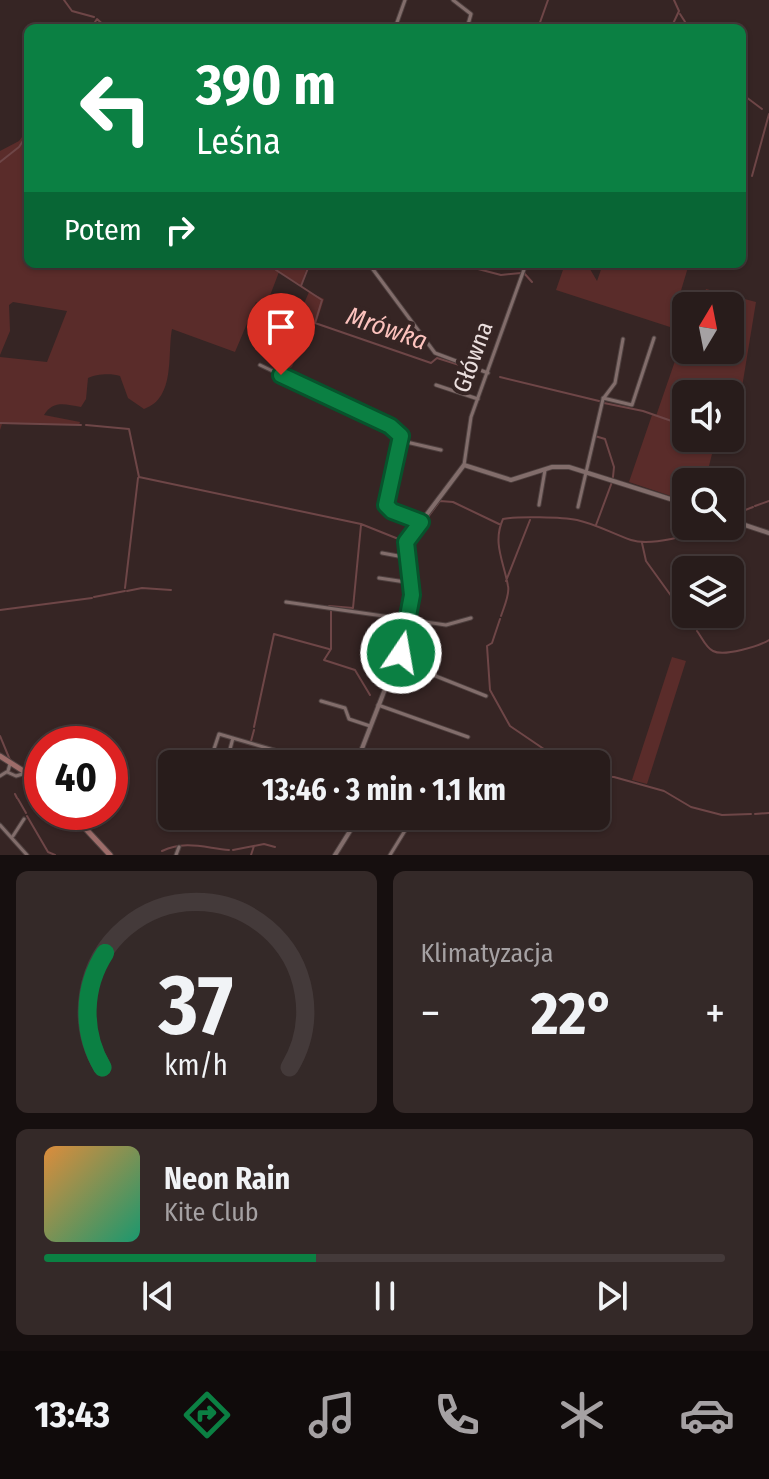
<!DOCTYPE html>
<html lang="pl">
<meta charset="utf-8">
<style>
:root{--surface:#281c1b;--page:#342928;--text:#f1f3f6;--muted:#a5a1a3;--line:#443a3a;--accent:#0b8043}
body{margin:0;font-family:"Fira Sans Condensed",sans-serif;background:var(--page);color:var(--text);height:100vh;display:flex;flex-direction:column;font-size:30px;white-space:nowrap}
*{box-sizing:border-box;margin:0}
p{font-size:26px;color:var(--muted)}
.icon{flex:none;width:44px;height:44px;fill:none;stroke:currentColor;stroke-width:2;stroke-linecap:round;stroke-linejoin:round}
.map{position:relative;height:855px;overflow:hidden}
.sheet{display:flex;flex-direction:column;gap:16px;padding:16px;background:#160f0f;flex:1}
.sheet>*{flex:none}
.hud{position:absolute;left:24px;top:24px;width:722px;height:244px;border-radius:12px;box-shadow:0 2px 6px #0004,0 0 0 2px var(--line);background:#0b8043;color:#fff;overflow:hidden}
.needle{width:52px;rotate:10deg}
.fabs{position:absolute;left:672px;top:292px;display:grid;gap:16px}
.fabs a{display:grid;place-items:center;width:72px;height:72px;border-radius:12px;background:var(--surface);box-shadow:0 2px 6px #0004,0 0 0 2px var(--line);font-size:40px}
.speed{position:absolute;left:24px;top:726px;display:flex;gap:16px;font-size:40px;font-weight:700;text-align:center}
.speed>*{display:grid;place-content:center;width:104px;height:104px;border-radius:50%;background:var(--surface);box-shadow:0 2px 6px #0004,0 0 0 2px var(--line);line-height:1}
.speed .limit{border:12px solid #d22;background:#fff;color:#111}
.pin{position:absolute;display:grid;place-items:center;width:68px;height:68px;color:#fff;margin:-82px -34px;border-radius:50% 50% 50% 0;rotate:-45deg;box-shadow:0 0 8px #0007}
.pin .icon{rotate:45deg}
.me{position:absolute;width:88px;margin:-44px;rotate:12deg;stroke-linejoin:round;filter:drop-shadow(0 0 6px #0008)}
.turn{display:flex;align-items:center;gap:28px;height:168px;padding:0 40px;font-size:36px}
.turn .icon{width:104px;height:104px;stroke-width:2.5}
.turn b{display:block;font-size:56px;line-height:68px}
.then{display:flex;align-items:center;height:76px;padding:0 40px;background:#0003;gap:16px;font-size:30px}
.big{font-size:60px;font-weight:700;line-height:1.1}
.sheet .tile{flex:1;display:flex;flex-direction:column;justify-content:center;gap:12px;min-width:0;padding:0 28px;border-radius:12px;background:var(--page)}
.sheet .dial{align-items:center;gap:0}
.dial svg{height:208px;overflow:visible;fill:none;stroke:var(--line);stroke-width:7;stroke-linecap:round;text-anchor:middle}
.dial text{fill:var(--text);stroke:none}
.song{display:flex;align-items:center;gap:24px}
.cover{width:96px;height:96px;border-radius:12px;background:linear-gradient(135deg,hsl(30 70% 55%),hsl(160 70% 35%))}
.played{height:8px;border-radius:4px;background:linear-gradient(90deg,var(--accent) 40%,var(--line) 40%)}
.keys{display:flex;justify-content:space-around;direction:ltr}
.heat{display:flex;justify-content:space-between;align-items:center;font-size:44px;direction:ltr}
.sheet .tiles{flex:1;display:grid;gap:16px;grid-template-columns:1fr 1fr}
.tile:last-child{grid-column:span 2}
.trip{position:absolute;left:158px;top:750px;width:452px;height:80px;border-radius:12px;background:var(--surface);box-shadow:0 2px 6px #0004,0 0 0 2px var(--line);font-weight:700;line-height:80px;text-align:center}
.tabs{display:flex;height:128px;justify-content:space-around;align-items:center;background:#100b0b;color:var(--muted)}
.tabs .icon{width:56px;height:56px}
.tabs .selected{color:var(--accent)}
.tabs b{font-size:36px;color:var(--text)}
.map>svg:first-child{display:block}
.green{fill:#5a2c2a}
.lines{fill:none;stroke-linecap:round;stroke-linejoin:round}
.stream{stroke:#6e4647;stroke-width:2}
.minor-casing{stroke:#4e403f;stroke-width:5}
.tertiary-casing{stroke:#4e403f;stroke-width:6}
.secondary-casing{stroke:#4e403f;stroke-width:7}
.minor{stroke:#826d6b;stroke-width:3}
.tertiary{stroke:#826d6b;stroke-width:4}
.secondary{stroke:#9d6c69;stroke-width:5}
.route-casing{stroke:#07532c;stroke-width:20}
.route{stroke:#0b8043;stroke-width:14}
.labels{text-anchor:middle;stroke-width:8;stroke-linejoin:round;paint-order:stroke}
.street-label{font-size:24px;fill:#ebdfde;stroke:#362524}
.water-label{font-size:26px;font-style:italic;fill:#fcc2bd;stroke:#362524}
</style>
<div class="map">
<svg width="769" height="855" viewBox="0 0 769 855">
<rect width="100%" height="100%" fill="#362524"/>
<path class="green" d="M28,129V264H313L307,267L301,285L279,272L266,306L256,302L235,352L172,329C167,354 176,398 144,409L128,398L120,376C112,373 95,374 88,378L86,399L81,407C65,404 53,400 44,415L80,422L79,425L2,424L0,430V357L47,362L67,311L13,302L9,305L10,331L0,355V151L19,141Z
M565,264H587L597,281L603,264H689L670,327L556,290Z
M706,289L756,302L733,442L718,438H730V394H686V438H716L705,482H686V501L629,482L652,415L656,416L685,332L686,350H730V306H700Z
M309,292L324,299L316,324L309,323L292,367L287,370L280,359Z
M672,657L686,661L647,784L632,780Z"/>
<g class="lines">
<path class="stream" d="M64,0L72,11L94,17
M680,14L689,28
M91,28L97,19L107,28
M538,28L548,0
M671,28L679,11L674,0
M742,94L762,109
M0,162L19,147L28,133
M752,176L769,114
M264,264L274,269
M459,264L501,275L521,273
M276,270L322,300L315,323L431,363L437,358L472,369
M524,273L532,282
M301,286L308,268L315,264
M500,377L599,401
M604,403L643,411L686,426
M0,423L81,425
M86,425L129,429L139,477L361,524L401,540L406,538
M595,436L605,439L614,467L613,477
M721,438L732,442
M755,506L769,501
M730,516L753,507
M596,525L612,482
M416,533L440,501L453,502L499,524
M642,543L646,561L695,629
M506,581L530,520
M125,588L138,478
M127,591L142,588L171,590
M94,597L125,591
M329,606L353,608L361,525
M0,610L92,598
M331,611V649L324,660L355,670L370,695
M501,616C504,607 510,594 508,586C504,562 492,543 503,519C516,516 563,517 577,520C596,524 613,534 631,540C650,546 693,536 709,526
M500,619L492,643L487,646L490,690L510,726L566,764
M697,631C701,636 706,648 713,651C724,657 759,646 769,640
M254,727L274,634L329,649
M0,736L10,760
M251,741L254,730
M29,772L42,779
M596,776L614,777L664,791L691,807L722,815L751,814
M15,794L17,798
M18,799L26,813
M755,814L769,813
M27,816L48,852L55,855
M233,850L264,844L275,847
M162,851C186,840 205,848 229,850
M251,855L254,846"/>
<defs>
<path id="minor" d="M453,0L471,14L467,28
M395,28L405,0
M369,264L435,353L488,373
M510,264L524,269
M260,365L397,430L402,441L387,509L421,522
M436,385L478,399
M603,398L632,405L654,338
M402,441L441,450
M464,465L471,417L526,264
M539,505L545,470
M578,507L603,399L615,383L623,339
M382,553L409,558
M379,578L412,583
M286,602L446,625L471,618
M394,666L413,674L423,671L486,696
M321,701L345,708L349,719L370,726
M378,705L468,737
M209,764L219,734L322,764
M226,764L233,738
M7,772L16,776L26,773
M0,776L8,771L10,764
M0,825L27,855
M189,828L192,816
M13,836L24,819
M176,855L179,847
M390,855L414,816"/>
<path id="tertiary" d="M730,520L769,533
M356,764L406,635L412,595L406,542L464,465L511,480L552,467H569L686,504
M335,855L350,831L353,816"/>
<path id="secondary" d="M0,756L42,783
M70,812L110,855"/>
</defs>
<use href="#minor" class="minor-casing"/>
<use href="#tertiary" class="tertiary-casing"/>
<use href="#secondary" class="secondary-casing"/>
<use href="#minor" class="minor"/>
<use href="#tertiary" class="tertiary"/>
<use href="#secondary" class="secondary"/>
</g>
<g class="lines">
<defs>
<path id="route" d="M281,375L390,426L401,436L386,505L392,511L421,522L406,542L412,595L401,653"/>
</defs>
<use href="#route" class="route-casing"/>
<use href="#route" class="route"/>
</g>
<g class="labels">
<g class="street-label">
<text transform="translate(473 357) rotate(-70)" y="8">Główna</text>
</g>
<g class="water-label">
<text transform="translate(387 328) rotate(19)" y="9">Mrówka</text>
</g>
</g>
</svg>
<div class="fabs">
<a><svg class="needle" viewBox="-14 -14 28 28"><path d="M0-13l5 13h-10z" fill="#e53935"/><path d="M0 13l5-13h-10z" fill="#a5a1a3"/></svg></a>
<a><svg class="icon" aria-label="sound" viewBox="0 0 24 24"><path d="M4 9h4l5-4v14l-5-4H4zM17 9q2 3 0 6"/></svg></a>
<a><svg class="icon" aria-label="search" viewBox="0 0 24 24"><circle cx="10" cy="10" r="6"/><path d="M15 15l6 6"/></svg></a>
<a><svg class="icon" aria-label="layers" viewBox="0 0 24 24"><path d="M12 4l9 5-9 5-9-5zM3 14l9 5 9-5"/></svg></a>
</div>
<div class="speed"><div class="limit">40</div></div>
<div class="pin" style="left:281px;top:375px;background:#d93025"><svg class="icon" aria-label="arrive" viewBox="0 0 24 24"><path d="M6 21V4h12l-3 4 3 4H6"/></svg></div>
<svg class="me" style="left:401px;top:653px" viewBox="-20 -20 40 40"><circle r="17" fill="#0b8043" stroke="#fff" stroke-width="3"/><path d="M0-11L8 9 0 5-8 9z" fill="#fff"/></svg>
<div class="trip">13:46 · 3 min · 1.1 km</div>
<div class="hud">
<div class="turn"><svg class="icon" aria-label="left" viewBox="0 0 24 24"><path d="M17 20v-9H6M10 6l-5 5 5 5"/></svg><div><b>390 m</b>Leśna</div></div>
<div class="then">Potem<svg class="icon" aria-label="right" viewBox="0 0 24 24"><path d="M7 20v-9h11M14 6l5 5-5 5"/></svg></div>
</div>
</div>
<section class="sheet">
<div class="tiles">
<div class="tile dial"><svg viewBox="0 0 100 80">
<path d="M14 69A42 42 0 1 1 86 69"/>
<path d="M14 69A42 42 0 0 1 15 25" stroke="#0b8043"/>
<text x="50" y="56" font-size="32" font-weight="700">37</text>
<text x="50" y="72" font-size="11">km/h</text>
</svg></div>
<div class="tile"><p>Klimatyzacja</p>
<div class="heat"><a>−</a><b class="big">22°</b><a>+</a></div>
</div>
<div class="tile">
<div class="song"><i class="cover"></i><div><b>Neon Rain</b><p>Kite Club</p></div></div>
<div class="played"></div>
<div class="keys"><svg class="icon" aria-label="previous" viewBox="0 0 24 24"><path d="M18 5L8 12l10 7zM5 5v14"/></svg><svg class="icon" aria-label="pause" viewBox="0 0 24 24"><path d="M8 5v14M16 5v14"/></svg><svg class="icon" aria-label="next" viewBox="0 0 24 24"><path d="M6 5l10 7-10 7zM19 5v14"/></svg></div>
</div>
</div>
</section>
<nav class="tabs">
<b>13:43</b>
<svg class="icon selected" aria-label="directions" viewBox="0 0 24 24"><path d="M12 3l9 9-9 9-9-9zM9 14v-3h6M13 9l2 2-2 2"/></svg>
<svg class="icon" aria-label="music" viewBox="0 0 24 24"><path d="M9 18V5l10-2v13"/><circle cx="6" cy="18" r="3"/><circle cx="16" cy="16" r="3"/></svg>
<svg class="icon" aria-label="phone" viewBox="0 0 24 24"><path d="M5 4h4l2 5-3 2q2 4 5 5l2-3 5 2v4C11 20 4 13 5 4z"/></svg>
<svg class="icon" aria-label="climate" viewBox="0 0 24 24"><path d="M12 3v18M4 7l16 10M4 17L20 7"/></svg>
<svg class="icon" aria-label="car" viewBox="0 0 24 24"><path d="M5 17H2v-5l4-1 3-4h7l3 4 3 1v5h-3M9 17h6M6 11h13"/><circle cx="7" cy="17" r="2"/><circle cx="17" cy="17" r="2"/></svg>
</nav>
